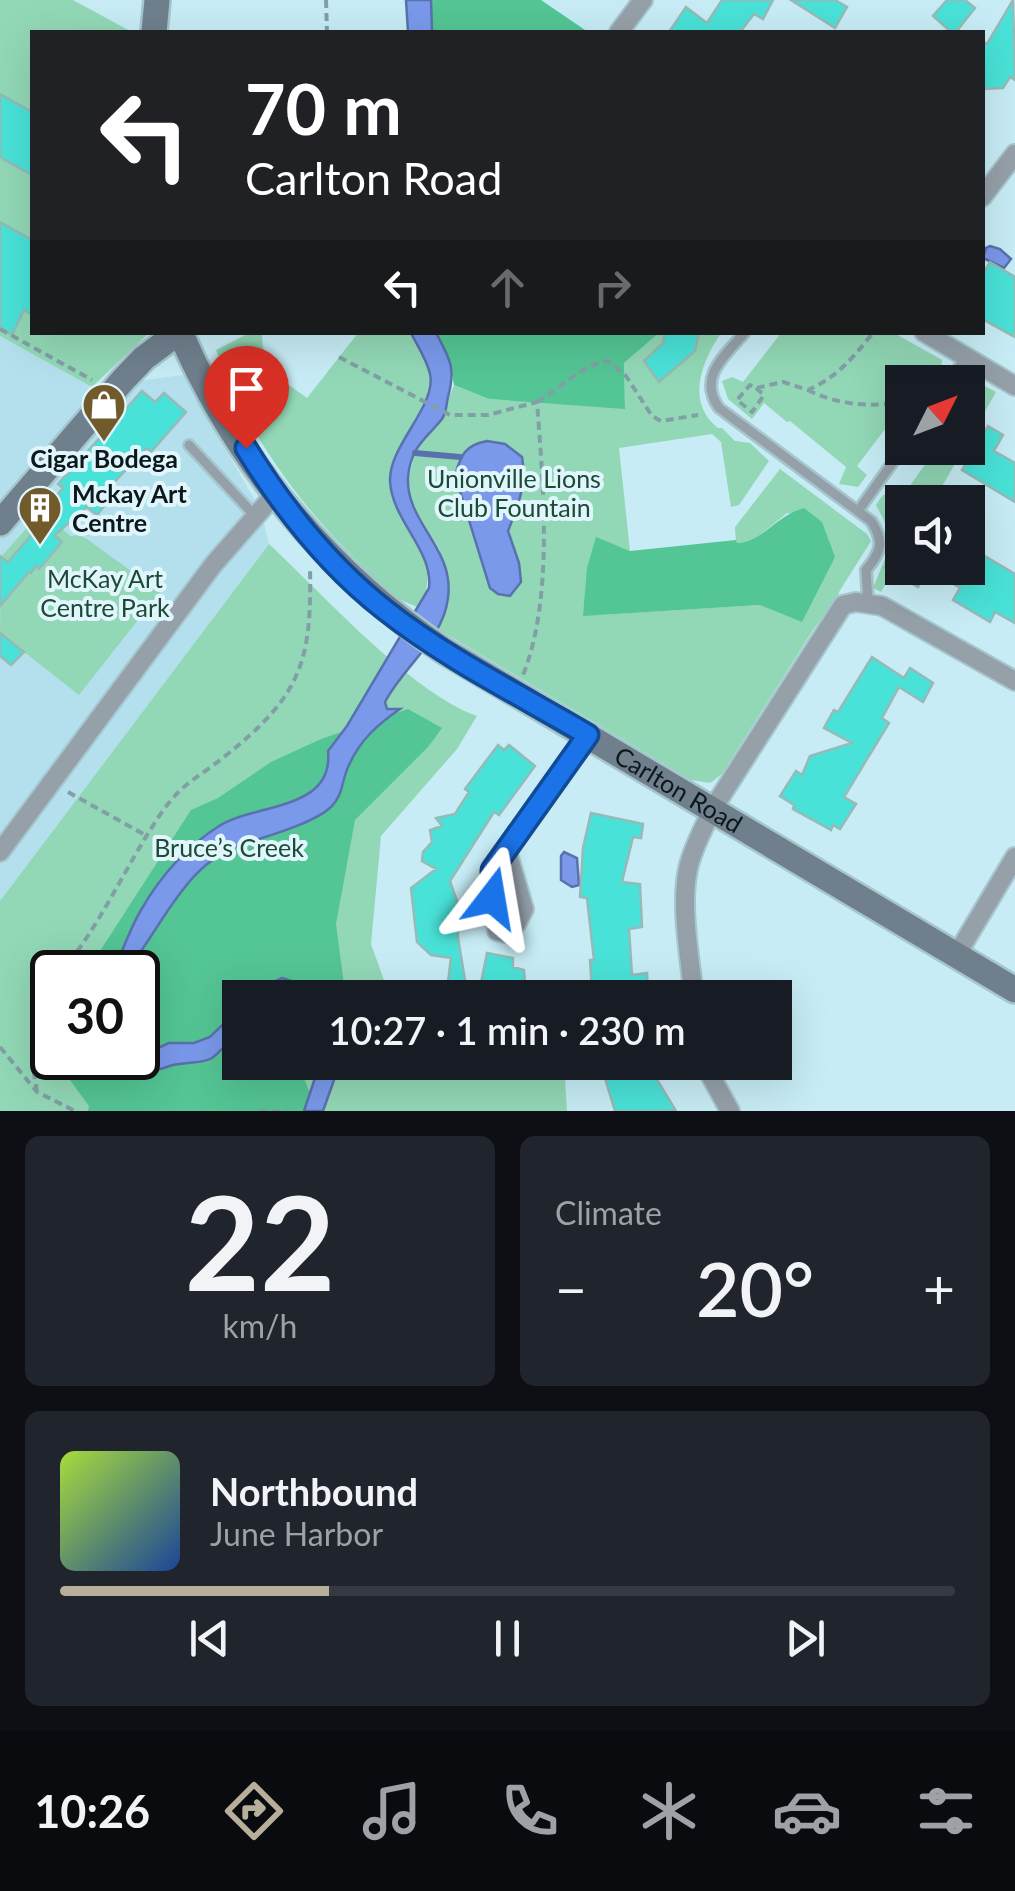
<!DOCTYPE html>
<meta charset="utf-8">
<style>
:root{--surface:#171b24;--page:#20242c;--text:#f1f3f6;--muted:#9ea1a6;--line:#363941;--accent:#b8af9b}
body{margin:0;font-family:Lato,sans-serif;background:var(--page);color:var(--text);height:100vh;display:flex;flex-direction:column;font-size:38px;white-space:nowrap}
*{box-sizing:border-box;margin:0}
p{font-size:32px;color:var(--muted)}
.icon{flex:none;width:55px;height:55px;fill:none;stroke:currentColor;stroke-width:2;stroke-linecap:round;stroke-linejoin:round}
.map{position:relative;height:1111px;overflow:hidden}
.panel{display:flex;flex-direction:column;gap:25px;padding:25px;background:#0d0f14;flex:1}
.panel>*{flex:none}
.banner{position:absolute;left:30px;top:30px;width:955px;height:305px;border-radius:0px;box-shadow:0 10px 40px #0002;background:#202124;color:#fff;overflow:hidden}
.needle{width:65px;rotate:48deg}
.tools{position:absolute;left:885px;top:365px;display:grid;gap:20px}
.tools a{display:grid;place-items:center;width:100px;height:100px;border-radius:0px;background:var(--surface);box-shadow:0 10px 40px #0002;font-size:50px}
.speed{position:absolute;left:30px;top:950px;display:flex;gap:20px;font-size:50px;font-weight:700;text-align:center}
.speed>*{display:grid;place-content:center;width:130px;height:130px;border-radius:50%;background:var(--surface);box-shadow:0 10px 40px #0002;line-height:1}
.speed .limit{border:5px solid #111;border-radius:15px;background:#fff;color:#111}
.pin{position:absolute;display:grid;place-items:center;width:85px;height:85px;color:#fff;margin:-102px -42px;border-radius:50% 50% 50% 0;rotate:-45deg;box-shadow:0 0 10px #0007}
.pin .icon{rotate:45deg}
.me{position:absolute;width:110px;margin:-55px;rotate:14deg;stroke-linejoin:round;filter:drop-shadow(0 0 8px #0008)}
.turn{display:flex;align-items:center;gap:35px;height:210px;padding:0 50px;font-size:45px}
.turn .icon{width:130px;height:130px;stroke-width:2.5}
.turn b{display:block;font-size:70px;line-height:85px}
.lanes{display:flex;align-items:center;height:95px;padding:0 50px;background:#0003;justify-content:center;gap:50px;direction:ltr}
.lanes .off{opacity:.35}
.big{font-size:75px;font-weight:600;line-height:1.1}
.panel .card{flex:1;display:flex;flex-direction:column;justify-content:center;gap:15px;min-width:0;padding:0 35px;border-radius:15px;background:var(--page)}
.panel .dial{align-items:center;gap:0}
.dial b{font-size:130px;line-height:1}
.song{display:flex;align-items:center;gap:30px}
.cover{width:120px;height:120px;border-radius:15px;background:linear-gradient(135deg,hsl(80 70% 55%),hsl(220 70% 35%))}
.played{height:10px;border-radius:5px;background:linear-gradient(90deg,var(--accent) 30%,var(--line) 30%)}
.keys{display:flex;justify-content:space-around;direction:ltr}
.heat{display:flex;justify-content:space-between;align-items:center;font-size:55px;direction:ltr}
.panel .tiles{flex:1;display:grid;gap:25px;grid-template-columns:1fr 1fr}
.card:last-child{grid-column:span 2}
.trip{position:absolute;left:222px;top:980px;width:570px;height:100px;border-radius:0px;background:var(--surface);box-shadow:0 10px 40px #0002;font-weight:600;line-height:100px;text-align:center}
.tabs{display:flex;height:160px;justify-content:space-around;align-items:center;background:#090b0e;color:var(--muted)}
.tabs .icon{width:70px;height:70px}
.tabs .active{color:var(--accent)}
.tabs b{font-size:45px;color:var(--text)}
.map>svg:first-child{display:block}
.built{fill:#b3e0ec}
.green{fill:#92d8b6;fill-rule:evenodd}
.forest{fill:#54c594}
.water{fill:#7a99eb;stroke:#5972ad;stroke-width:2.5}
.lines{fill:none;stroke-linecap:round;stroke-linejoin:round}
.stream{stroke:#5972ad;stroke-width:6}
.building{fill:#49e2d8;stroke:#96bab7;stroke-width:2.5}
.lane-casing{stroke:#a5c6ce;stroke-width:14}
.street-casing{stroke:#a5c6ce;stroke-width:22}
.secondary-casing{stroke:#a5c6ce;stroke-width:30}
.path{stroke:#829fa6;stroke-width:4;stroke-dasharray:8 5;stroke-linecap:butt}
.lane{stroke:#95a0a9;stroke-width:9}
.street{stroke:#95a0a9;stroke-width:18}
.secondary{stroke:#6f7f8c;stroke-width:25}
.route-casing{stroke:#114b97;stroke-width:25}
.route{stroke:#1a73e8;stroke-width:18}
.labels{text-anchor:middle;stroke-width:8;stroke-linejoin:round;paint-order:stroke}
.poi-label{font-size:25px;font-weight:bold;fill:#0b181c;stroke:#e0f6fc}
.park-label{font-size:25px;fill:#1b4a35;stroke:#e0f6fc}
.street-label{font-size:25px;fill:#0b181c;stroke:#e0f6fc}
</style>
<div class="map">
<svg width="1015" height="1111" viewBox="0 0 1015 1111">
<rect width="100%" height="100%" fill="#c7ecf5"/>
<path class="built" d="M0,336L92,387L183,375L261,511L269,544L0,901Z"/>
<path class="green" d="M0,0H73L132,32H32V332L149,333L92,387L0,336Z
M249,333H262C262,370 279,377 307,398L358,333H411C417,346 428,361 430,375C435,405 394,444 391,477C386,531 448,545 420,609C413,604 406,603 399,599C384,591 370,574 358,562C297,502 246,431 216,350Z
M659,333H721C702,361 685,402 718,428H722L735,441L750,443L769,461L739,505L731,507L721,442L712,434L619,448L630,551L596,538V615L760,605L822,522L787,513L751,542L736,543L735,527L780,469L867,534L871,541L839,592L838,598L815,627L722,774L710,783L691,780L438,629L449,594L440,550L409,499L408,480L415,453L425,433L440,420L454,385L489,399L625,408L624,363Z
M781,333H894L942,360L940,382H931L925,378L921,382H902V407L857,466L867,475L858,487L839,484L846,467L790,421L787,422L764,403L752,419L728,399L722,381L732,377L743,382Z
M973,380L996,392L968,442V386Z
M937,448H964L933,502H902V555L881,592L873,588L891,544L890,532L876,505L882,496L891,491L901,498Z
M41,512L72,537L76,534L87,539L160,592L79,695L0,633L1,557Z
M269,544C323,594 410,692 477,716L457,749L381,836L371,944L390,997L240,998V1062L564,1064L567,1111H0V901ZM52,972H138V1058H52Z"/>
<path class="forest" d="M423,0H541L588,32H432Z
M411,333H659L624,363L625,409L489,399L454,385L449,357Z
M804,508L822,522L835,557L802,622L760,605L583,616L587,568L596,537L630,551L736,540L737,543C763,542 775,516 804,508Z
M408,709L442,728L428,747L355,820L336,924L344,985L336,997L240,998V1062L298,1063L317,1111H88L89,1106L54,1058H138V972H94L100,951L191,810L218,798L271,762L321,739Z"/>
<path class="water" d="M406,0H431L432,32H408Z
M990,246L1000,249L1011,259L1004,268L983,258L986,248Z
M411,333H436C450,359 456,368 448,397C446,405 447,411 442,419C426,439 411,446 408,477C405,522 455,548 448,598C443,640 403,667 385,702L387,709H400C378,724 360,740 349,765C341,781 344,794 331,807C314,823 268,836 246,843C200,857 178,895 153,933C145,946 135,958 129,972H111C123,953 129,930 141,910C161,875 185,848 219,826C256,803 334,811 328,751L347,726L429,588C433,549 392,521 390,481C389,445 437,406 430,374C427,360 417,345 411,333Z
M487,441L505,444L522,457C527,485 518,505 508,531L519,563L521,582L510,596L498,594L490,588L455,475C461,455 465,445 487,441Z
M564,852L577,858L579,885L572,887L561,880V856Z
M282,978L313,988L322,997H249L255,990Z
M240,1008V1030C231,1038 222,1051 212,1058C202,1064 185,1062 173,1065C149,1072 108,1091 96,1058H136L169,1043H194L210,1037Z
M320,1063H339V1066L323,1111H304Z"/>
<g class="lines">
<path class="stream" d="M415,453L460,457"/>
</g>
<path class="building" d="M722,0H773L763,19L754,14L740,32H669L686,7L707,23Z
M791,0H835L847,7L835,28Z
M947,0H965L975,8L956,32H951L933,16Z
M1013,0L1015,80L1010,77L1003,88L982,89V41L987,44Z
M0,94L32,112V175L0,157Z
M0,222L32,240V315L24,310L12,335L0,327Z
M990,262L1015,277V337L982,319V275Z
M665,332H699L695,351L659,382L644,361L663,343Z
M142,391L155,402L164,393L186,412L151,452L147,448L103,494L110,499L97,515L87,507L55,535L62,542L39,569L36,566L31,573L29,572L0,606V556L8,562L48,515L44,511L63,488L58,484Z
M988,426L1003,435L994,451L1015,463V502L962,470Z
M968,546L1015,574V623L995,612L990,622L953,600L960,588L928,568L918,587L886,568H968Z
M0,633L24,652L11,665L0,656Z
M872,657L904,678L910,668L933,683L923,702L899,687L882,718L889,723L844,797L856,804L840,829L833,825L831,830L793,809L794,805L780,796L796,771L802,775L810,756L852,743L824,728L834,710L838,712Z
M498,745L504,750L509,745L535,766L499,815L494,812L450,881L457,901L458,938L468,998H446L451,958L431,955L417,942L411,888L436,869L422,861L423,852L432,842L430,830L442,826L436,818L455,814L469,792L465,789Z
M591,813L643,824L641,838L633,837L622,882L640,884L642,927L629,929L632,975L647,973L648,993L599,996V991L592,990L590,960H594L587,898L580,897L583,848Z
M487,953L513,958V967L524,970L526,998H478Z
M600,1062H656L661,1077L656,1078L676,1111H615Z"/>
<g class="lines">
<defs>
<path id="lane" d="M745,332C725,356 697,377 719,408L871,521C885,542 881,552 866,570L868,603
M949,382L966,357
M189,445L256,517
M858,511L903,448"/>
<path id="street" d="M619,32L643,0
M982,197L1015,154
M924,332L1015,386
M506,848L524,909L516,924L506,933L497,931L492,870L588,735
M0,852L213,565L275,494
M956,956L1015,857
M694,998C690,959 680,906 688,869C692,849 704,828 712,810L843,605L856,602L882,606L1015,681
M703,1062L730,1111"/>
<g id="secondary">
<path d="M154,32L157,0"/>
<path id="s1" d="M180,332C236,462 327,571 443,650L1015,990"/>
<path d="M0,523L123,380L144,358L179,332"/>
</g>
</defs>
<use href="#lane" class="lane-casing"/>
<use href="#street" class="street-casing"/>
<use href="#secondary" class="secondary-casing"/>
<path class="path" d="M326,0L327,32
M0,329L92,380
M339,357L450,415H488L537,402C543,483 554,598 523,675
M917,382L929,368
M756,388L764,395L752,412L737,400L750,385L756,388L783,382L808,390C837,377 852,359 872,334
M808,390C831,403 878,410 902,400
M537,402C561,388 581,365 608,361L626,376L652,416L661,421L698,415
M68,792L147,836
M61,972C102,924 126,864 162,812C184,781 197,779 224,757C301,696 312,662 310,567
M0,1047L37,1092L75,1111
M37,1092L31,1055L52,990
M259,1111H287"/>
<use href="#lane" class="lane"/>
<use href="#street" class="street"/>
<use href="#secondary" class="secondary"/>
</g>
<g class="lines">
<defs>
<path id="route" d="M246,448C283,508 330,567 385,610C447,659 520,695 588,735L492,870V898"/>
</defs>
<use href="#route" class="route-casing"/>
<use href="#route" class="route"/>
</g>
<defs>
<symbol id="shop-pin" viewBox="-11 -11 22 30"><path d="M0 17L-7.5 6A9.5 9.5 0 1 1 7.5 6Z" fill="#725b2b" stroke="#e0f6fc"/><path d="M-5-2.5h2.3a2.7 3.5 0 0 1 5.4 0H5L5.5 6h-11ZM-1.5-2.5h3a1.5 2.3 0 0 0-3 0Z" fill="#fff"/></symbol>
<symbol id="building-pin" viewBox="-11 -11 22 30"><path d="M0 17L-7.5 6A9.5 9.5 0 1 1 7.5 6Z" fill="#725b2b" stroke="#e0f6fc"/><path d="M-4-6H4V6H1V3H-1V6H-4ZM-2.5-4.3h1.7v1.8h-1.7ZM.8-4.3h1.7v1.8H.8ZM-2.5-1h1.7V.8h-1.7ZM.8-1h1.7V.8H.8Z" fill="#fff"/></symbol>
</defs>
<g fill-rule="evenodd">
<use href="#shop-pin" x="79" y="380" width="50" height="68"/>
<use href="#building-pin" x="15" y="483" width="50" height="68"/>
</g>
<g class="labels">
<g class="poi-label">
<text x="104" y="468">Cigar Bodega</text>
<text x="72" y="503" text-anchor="start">Mckay Art<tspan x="72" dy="29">Centre</tspan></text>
</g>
<g class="park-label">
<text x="514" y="488">Unionville Lions<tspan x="514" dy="29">Club Fountain</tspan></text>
<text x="105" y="588">McKay Art<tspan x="105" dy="29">Centre Park</tspan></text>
<text x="229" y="857">Bruce’s Creek</text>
</g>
<g class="street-label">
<text dy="9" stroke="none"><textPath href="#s1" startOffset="692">Carlton Road</textPath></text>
</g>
</g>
</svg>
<div class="tools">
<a><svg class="needle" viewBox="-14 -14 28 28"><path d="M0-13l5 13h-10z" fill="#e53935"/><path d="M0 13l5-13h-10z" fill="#9ea1a6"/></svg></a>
<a><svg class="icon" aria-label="sound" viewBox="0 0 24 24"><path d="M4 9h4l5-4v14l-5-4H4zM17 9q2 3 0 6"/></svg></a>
</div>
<div class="speed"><div class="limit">30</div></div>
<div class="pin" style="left:246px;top:448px;background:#d93025"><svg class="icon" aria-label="arrive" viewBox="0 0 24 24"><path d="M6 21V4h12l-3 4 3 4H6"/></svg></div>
<svg class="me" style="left:492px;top:898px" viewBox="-20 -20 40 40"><path d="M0-17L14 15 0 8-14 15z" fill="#1a73e8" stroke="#fff" stroke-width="4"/></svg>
<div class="trip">10:27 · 1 min · 230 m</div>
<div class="banner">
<div class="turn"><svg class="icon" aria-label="left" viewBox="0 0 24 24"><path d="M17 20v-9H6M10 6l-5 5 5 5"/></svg><div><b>70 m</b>Carlton Road</div></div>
<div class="lanes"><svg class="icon" aria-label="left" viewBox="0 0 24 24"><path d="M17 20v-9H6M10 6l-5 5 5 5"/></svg><svg class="icon off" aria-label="ahead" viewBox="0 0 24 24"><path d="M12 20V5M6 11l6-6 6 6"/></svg><svg class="icon off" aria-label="right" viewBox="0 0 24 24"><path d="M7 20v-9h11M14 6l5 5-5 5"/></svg></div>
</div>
</div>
<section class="panel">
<div class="tiles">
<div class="card dial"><b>22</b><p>km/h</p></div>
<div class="card"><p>Climate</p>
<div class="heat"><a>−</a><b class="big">20°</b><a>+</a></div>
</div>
<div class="card">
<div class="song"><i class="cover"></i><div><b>Northbound</b><p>June Harbor</p></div></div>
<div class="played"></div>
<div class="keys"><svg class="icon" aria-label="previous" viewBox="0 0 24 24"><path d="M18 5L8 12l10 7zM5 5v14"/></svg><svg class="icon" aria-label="pause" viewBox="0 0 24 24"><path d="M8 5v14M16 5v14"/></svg><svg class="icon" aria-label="next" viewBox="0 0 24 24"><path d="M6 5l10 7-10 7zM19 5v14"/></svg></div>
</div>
</div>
</section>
<nav class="tabs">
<b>10:26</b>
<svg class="icon active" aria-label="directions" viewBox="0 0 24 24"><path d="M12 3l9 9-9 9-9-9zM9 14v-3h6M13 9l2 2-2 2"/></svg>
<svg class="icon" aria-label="music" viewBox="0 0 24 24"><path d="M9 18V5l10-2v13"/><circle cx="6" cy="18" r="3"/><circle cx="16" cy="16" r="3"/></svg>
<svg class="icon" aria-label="phone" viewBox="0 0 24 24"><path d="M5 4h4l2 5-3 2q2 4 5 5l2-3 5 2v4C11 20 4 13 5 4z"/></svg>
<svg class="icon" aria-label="climate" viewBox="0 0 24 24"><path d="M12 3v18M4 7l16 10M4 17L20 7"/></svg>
<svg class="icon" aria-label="car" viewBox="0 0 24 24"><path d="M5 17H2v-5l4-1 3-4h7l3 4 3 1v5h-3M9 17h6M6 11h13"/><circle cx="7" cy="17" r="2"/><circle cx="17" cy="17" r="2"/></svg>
<svg class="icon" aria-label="filters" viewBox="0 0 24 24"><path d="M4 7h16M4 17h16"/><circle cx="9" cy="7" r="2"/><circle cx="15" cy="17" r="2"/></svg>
</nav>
